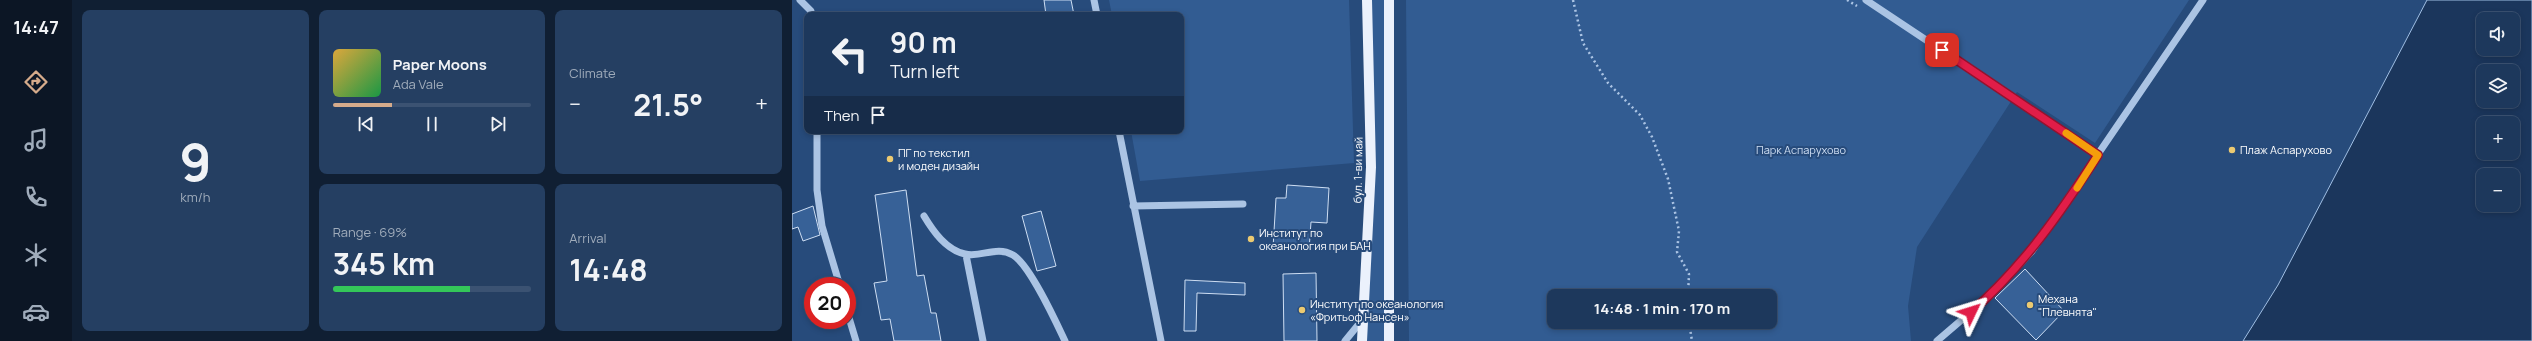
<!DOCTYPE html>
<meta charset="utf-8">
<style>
:root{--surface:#1d385c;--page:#253f62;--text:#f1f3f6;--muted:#a0acbb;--line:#3b5272;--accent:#d6ab8b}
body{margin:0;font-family:Manrope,sans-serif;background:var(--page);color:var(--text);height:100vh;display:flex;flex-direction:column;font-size:15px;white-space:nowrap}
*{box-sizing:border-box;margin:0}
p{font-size:13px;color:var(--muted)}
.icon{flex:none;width:22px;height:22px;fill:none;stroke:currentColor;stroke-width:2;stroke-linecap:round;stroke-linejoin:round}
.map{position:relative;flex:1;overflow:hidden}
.sheet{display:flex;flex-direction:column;gap:10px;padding:10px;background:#101f33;width:720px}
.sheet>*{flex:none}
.top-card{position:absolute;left:12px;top:12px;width:380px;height:122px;border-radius:8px;box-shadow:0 2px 6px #0003,0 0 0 1px var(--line);background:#1d385c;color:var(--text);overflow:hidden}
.controls{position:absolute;left:1684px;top:12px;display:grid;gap:8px}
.controls a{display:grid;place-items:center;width:44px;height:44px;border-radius:8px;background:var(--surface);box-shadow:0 2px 6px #0003,0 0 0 1px var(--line);font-size:20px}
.speed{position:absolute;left:12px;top:277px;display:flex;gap:8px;font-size:20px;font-weight:700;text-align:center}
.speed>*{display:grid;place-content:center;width:52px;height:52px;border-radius:50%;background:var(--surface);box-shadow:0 2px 6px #0003,0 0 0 1px var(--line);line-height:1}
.speed .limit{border:6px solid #d22;background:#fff;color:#111}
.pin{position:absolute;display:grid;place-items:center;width:34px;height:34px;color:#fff;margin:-17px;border-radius:8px;box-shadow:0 2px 6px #0006}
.me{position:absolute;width:44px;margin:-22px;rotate:49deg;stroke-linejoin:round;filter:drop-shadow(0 0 3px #0008)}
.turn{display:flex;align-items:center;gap:14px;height:84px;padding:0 20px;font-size:18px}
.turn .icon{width:52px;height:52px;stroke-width:2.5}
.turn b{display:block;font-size:28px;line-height:34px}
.then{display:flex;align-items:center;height:38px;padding:0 20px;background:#0003;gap:8px;font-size:15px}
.big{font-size:30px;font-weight:700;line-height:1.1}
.sheet .widget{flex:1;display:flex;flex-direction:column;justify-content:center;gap:6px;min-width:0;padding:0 14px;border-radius:8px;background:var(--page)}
.sheet .dial{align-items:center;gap:0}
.dial b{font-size:52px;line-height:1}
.song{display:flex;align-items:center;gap:12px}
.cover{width:48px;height:48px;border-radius:6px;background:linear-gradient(135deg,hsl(40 70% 55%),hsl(140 70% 35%))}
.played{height:4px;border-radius:2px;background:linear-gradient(90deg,var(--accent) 30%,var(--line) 30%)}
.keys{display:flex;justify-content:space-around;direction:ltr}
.heat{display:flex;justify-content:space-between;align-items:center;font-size:22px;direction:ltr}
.charge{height:6px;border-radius:3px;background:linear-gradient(90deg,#34c759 69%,var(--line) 0)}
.sheet .tiles{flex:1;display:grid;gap:10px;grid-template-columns:repeat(3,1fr)}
.widget:first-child{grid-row:span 2}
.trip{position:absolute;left:755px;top:289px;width:230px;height:40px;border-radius:8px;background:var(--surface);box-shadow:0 2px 6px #0003,0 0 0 1px var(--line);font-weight:700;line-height:40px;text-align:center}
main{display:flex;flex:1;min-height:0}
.tab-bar{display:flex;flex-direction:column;width:72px;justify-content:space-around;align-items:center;background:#0c1625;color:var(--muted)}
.tab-bar .icon{width:28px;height:28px}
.tab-bar .active{color:var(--accent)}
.tab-bar b{font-size:18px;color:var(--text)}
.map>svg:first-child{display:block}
.green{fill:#325c92;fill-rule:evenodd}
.water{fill:#1b365c;stroke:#a0bfe4;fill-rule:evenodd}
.building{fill:#376197;stroke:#cedef3}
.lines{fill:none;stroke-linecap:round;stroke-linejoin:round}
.path{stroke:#abc4e4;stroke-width:2.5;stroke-dasharray:2 3;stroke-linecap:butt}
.minor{stroke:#abc4e4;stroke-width:7}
.major{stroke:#ebf1fc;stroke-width:10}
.route-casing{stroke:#92132f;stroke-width:10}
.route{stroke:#e11d48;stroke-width:7}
.slow{stroke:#f59e0b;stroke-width:7}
.poi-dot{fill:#ecca71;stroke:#274b7b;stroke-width:1.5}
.labels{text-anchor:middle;stroke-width:4;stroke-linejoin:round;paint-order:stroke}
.park-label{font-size:11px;fill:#cedef3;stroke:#274b7b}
.poi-label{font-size:11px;fill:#fff;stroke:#274b7b;text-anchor:start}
.street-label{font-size:11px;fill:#fff;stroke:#274b7b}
</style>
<main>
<nav class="tab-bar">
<b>14:47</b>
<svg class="icon active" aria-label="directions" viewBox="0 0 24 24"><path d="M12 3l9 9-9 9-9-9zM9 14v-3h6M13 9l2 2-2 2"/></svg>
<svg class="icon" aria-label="music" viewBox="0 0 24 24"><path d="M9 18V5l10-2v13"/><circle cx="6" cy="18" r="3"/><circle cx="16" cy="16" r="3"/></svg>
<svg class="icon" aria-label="phone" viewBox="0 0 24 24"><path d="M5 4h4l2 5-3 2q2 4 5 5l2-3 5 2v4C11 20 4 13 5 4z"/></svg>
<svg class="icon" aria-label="climate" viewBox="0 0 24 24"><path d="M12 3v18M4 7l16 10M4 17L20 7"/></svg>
<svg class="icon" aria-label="car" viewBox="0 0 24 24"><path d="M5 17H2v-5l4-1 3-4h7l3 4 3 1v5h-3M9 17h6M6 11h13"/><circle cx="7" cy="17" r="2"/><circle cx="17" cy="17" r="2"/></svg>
</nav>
<section class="sheet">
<div class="tiles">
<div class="widget dial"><b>9</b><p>km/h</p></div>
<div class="widget">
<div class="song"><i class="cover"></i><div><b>Paper Moons</b><p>Ada Vale</p></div></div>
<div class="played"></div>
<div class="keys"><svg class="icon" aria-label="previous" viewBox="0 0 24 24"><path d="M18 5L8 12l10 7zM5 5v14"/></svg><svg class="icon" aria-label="pause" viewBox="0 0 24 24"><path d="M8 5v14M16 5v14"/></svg><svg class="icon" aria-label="next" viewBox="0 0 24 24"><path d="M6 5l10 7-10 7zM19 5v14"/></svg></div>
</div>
<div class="widget"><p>Climate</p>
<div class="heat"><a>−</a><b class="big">21.5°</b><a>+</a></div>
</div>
<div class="widget"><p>Range · 69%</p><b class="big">345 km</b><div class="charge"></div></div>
<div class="widget"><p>Arrival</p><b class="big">14:48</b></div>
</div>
</section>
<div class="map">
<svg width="1740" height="341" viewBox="0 0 1740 341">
<rect width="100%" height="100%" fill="#274b7b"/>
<path class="green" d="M317,0H557L562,163L348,181L339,131H389V15H320Z
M575,0H597V341H570L579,167Z
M614,0H1397L1303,143L1225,92L1125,247L1116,306L1119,341H617ZM762,296H978V322H762Z"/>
<path class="water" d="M1635,0H1740V341H1451L1486,285ZM1691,19H1721V49H1691ZM1691,71H1721V101H1691ZM1691,123H1721V153H1691ZM1691,175H1721V205H1691Z"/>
<path class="building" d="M252,0H279L282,15H254Z
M495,185L537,188L535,223L519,222L517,250L481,248L484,198H494Z
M114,190L125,276L132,275L139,313H144L149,341H102L98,319L89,320L82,283L95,281L83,195Z
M21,206L28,235L11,241L6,227L0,229V214Z
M249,211L264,266L245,271L230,216Z
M1233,269L1272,311L1244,340L1203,298Z
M524,273L525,341H492L491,274Z
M393,280L453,283V295L405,293L404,331H392Z"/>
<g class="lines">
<path class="path" d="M781,0L791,43L816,83L848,115L860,137L876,179L887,231L885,252L897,274L896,296
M1055,0L1065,6
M897,322L900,341"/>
<path class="minor" d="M8,0L19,11V15
M302,0L305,15
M1074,0L1307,155
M25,131V190L30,226L48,286
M327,131L369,341
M341,206L451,204
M132,216C141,231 154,250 173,254C190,258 204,245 221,255C238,265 264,322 273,341
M174,255L191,341
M55,311L64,341
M553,341L571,319
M1145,341L1201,293L1240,251L1411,0"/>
<path class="major" d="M570,341L579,167L575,0
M597,341V0"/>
</g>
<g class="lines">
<defs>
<path id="route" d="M1150,50L1306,155C1269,212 1231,267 1179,312"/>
</defs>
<use href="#route" class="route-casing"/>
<use href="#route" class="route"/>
<path class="slow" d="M1274,133L1306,155L1285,188"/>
</g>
<g class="poi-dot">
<circle cx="1440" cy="150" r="4"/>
<circle cx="98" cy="159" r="4"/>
<circle cx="459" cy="239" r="4"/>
<circle cx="1238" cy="305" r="4"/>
<circle cx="510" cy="310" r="4"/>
</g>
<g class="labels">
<g class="park-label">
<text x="1009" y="154">Парк Аспарухово</text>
</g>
<g class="poi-label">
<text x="1448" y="154">Плаж Аспарухово</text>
<text x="106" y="157">ПГ по текстил<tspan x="106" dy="13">и моден дизайн</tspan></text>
<text x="467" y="237">Институт по<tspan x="467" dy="13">океанология при БАН</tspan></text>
<text x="1246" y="303">Механа<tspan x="1246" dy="13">"Плевнята"</tspan></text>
<text x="518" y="308">Институт по океанология<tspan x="518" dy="13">«Фритьоф Нансен»</tspan></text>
</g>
<g class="street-label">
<text transform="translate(566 170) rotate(-89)" y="4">бул. 1-ви май</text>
</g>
</g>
</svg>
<div class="controls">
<a><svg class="icon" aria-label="sound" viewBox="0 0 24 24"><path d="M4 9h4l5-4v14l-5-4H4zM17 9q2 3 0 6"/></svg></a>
<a><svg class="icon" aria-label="layers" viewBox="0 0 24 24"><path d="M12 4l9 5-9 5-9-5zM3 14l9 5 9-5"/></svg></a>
<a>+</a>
<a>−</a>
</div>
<div class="speed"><div class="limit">20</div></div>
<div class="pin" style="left:1150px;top:50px;background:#d93025"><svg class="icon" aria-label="arrive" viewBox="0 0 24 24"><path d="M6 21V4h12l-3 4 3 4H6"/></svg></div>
<svg class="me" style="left:1179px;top:312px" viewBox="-20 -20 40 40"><path d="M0-17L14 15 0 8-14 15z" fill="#e11d48" stroke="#fff" stroke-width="4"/></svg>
<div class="trip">14:48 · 1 min · 170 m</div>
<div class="top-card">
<div class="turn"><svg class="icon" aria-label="left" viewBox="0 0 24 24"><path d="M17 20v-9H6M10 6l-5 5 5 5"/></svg><div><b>90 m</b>Turn left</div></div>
<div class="then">Then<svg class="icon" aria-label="arrive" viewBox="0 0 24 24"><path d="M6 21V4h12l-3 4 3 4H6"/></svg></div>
</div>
</div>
</main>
